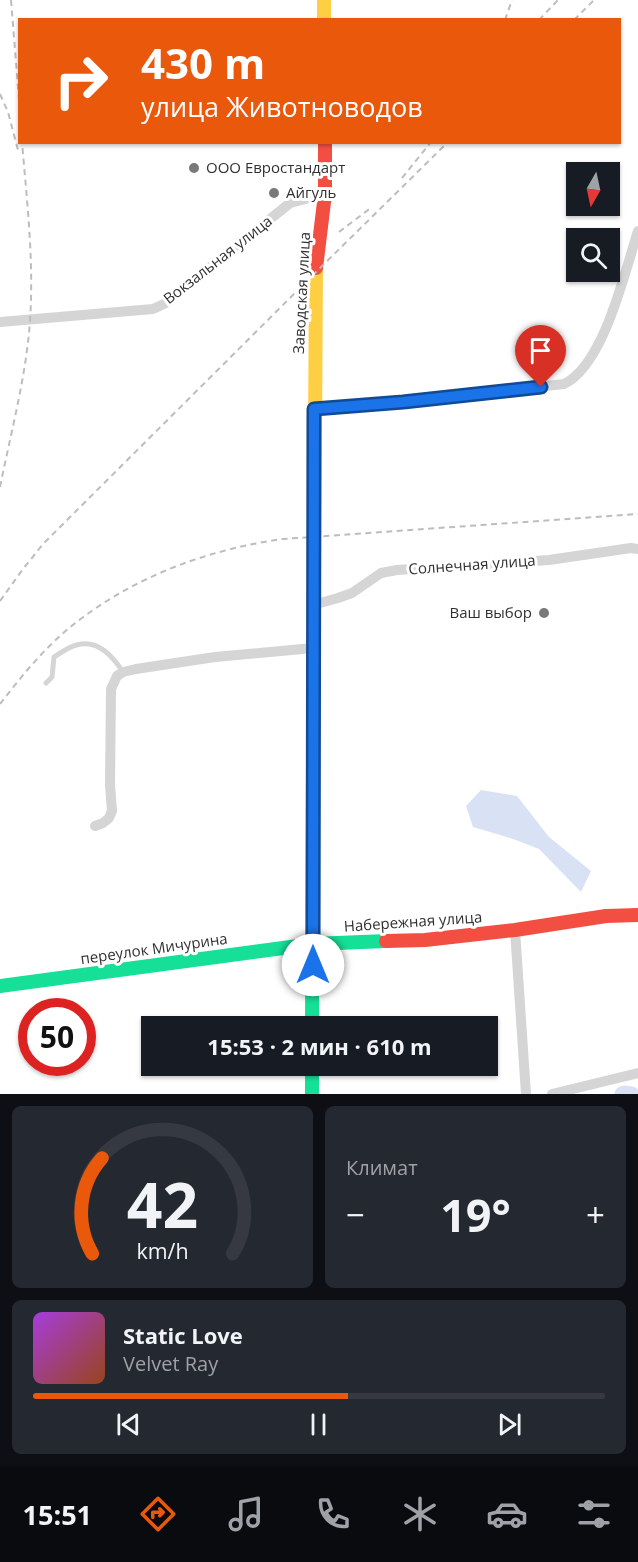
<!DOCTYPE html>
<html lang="ru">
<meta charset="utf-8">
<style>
:root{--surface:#171b24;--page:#242831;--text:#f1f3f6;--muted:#9ea1a6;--line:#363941;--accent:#ea580c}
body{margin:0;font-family:"Open Sans",sans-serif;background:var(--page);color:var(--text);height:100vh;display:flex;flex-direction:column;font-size:22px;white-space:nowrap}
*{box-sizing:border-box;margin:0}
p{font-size:20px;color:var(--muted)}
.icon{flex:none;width:33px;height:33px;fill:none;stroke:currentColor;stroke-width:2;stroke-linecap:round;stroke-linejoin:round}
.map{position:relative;height:1094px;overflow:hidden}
.panel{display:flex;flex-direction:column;gap:12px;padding:12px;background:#0d0f14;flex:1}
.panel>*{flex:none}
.top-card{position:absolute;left:18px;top:18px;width:603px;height:126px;border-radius:0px;box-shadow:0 2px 4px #0004;background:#ea580c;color:#fff;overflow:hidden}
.needle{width:39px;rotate:189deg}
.controls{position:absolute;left:566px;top:162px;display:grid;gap:12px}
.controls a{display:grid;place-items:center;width:54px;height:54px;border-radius:0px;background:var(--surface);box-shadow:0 2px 4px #0004;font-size:30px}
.speed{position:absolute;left:18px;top:998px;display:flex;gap:12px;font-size:30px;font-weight:700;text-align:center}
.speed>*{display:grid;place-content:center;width:78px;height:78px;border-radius:50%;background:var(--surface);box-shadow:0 2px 4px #0004;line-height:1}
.speed .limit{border:9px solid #d22;background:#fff;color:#111}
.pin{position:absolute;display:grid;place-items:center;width:51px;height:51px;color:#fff;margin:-62px -26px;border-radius:50% 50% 50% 0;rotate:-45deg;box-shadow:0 0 6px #0007}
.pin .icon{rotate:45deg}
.me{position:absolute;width:66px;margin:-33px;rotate:0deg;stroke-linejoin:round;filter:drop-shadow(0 0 4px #0008)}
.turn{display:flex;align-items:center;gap:21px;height:126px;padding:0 24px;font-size:27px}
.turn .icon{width:78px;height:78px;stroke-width:2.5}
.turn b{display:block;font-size:42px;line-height:51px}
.big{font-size:45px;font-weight:700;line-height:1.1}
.panel .card{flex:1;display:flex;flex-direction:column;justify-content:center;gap:9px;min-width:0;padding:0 21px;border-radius:9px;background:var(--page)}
.panel .dial{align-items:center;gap:0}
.dial svg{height:156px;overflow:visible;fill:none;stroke:var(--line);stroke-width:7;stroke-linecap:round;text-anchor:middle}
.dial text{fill:var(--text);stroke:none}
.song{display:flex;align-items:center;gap:18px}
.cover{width:72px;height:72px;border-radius:9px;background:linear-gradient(135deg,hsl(280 70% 55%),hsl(20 70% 35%))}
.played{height:6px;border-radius:3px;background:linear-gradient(90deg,var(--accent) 55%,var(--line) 55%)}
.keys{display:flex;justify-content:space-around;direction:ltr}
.heat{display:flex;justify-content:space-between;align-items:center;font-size:33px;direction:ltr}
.panel .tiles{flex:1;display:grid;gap:12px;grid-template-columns:1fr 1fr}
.card:last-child{grid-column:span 2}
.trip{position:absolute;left:141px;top:1016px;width:357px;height:60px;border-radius:0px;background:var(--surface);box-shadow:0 2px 4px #0004;font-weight:700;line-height:60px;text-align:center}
.menu{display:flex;height:96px;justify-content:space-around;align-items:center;background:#090b0e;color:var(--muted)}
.menu .icon{width:42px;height:42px}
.menu .on{color:var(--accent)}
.menu b{font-size:27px;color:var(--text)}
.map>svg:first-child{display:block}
.water{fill:#d9e1f4}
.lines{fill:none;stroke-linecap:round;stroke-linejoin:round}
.river{stroke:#d9e1f4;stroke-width:15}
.lane{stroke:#d5d5d5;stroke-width:5}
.street{stroke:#d5d5d5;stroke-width:10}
.fast{stroke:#16e098;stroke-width:14}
.slow{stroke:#ffcf43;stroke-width:14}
.jam{stroke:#f24e42;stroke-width:14}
.rail{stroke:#bdbdbd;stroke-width:2;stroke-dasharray:6 4.5;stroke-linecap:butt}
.route-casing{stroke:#114b97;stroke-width:15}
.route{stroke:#1a73e8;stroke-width:10}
.poi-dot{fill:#797979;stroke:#fff;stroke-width:2}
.labels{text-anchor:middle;stroke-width:6;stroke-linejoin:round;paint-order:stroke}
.poi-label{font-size:15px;fill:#313131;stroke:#fff;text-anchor:start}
.street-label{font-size:15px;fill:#313131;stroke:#fff}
</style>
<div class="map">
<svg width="638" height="1094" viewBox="0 0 638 1094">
<rect width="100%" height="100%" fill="#fff"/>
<path class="water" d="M481,790L517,796L549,837L591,871L581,892L539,849L513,839L473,827L466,806Z"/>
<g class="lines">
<path class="river" d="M622,1094L624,1093L632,1094"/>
<path class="lane" d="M46,683L52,677L54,657C62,652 71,645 81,644C99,641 114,658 123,672"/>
<path class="street" d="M0,322L153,309L166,303L290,203L325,194
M314,409L403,402L564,384C604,365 625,271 638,231
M313,605L338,598L352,593L381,573L397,570L549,560L631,548L638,549
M95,826L103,823L109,818L112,811L110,785L111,689L117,676L123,672L136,669L215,657L313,648
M515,930L526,1094
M552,1094L638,1073"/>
<path class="fast" d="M0,986L313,944L386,941
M312,1026L313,770
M312,1065V1094"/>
<path class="slow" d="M324,0V20
M313,770L316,268"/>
<path class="jam" d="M316,268L325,194V142
M386,941L425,940L515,930L606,916L638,915"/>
<path class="rail" d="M11,0L20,112
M505,20L512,0
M539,20L558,0
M574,20L594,0
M0,94L8,112L19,154
M545,143L546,142
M402,178L431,142
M339,232L372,207
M0,487C11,432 26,377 30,321C34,261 27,202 22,142
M0,601L23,569L43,544L316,272L448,142
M0,704C24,673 50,641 82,618C141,574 211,549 283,539L638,514"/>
</g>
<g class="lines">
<defs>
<path id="route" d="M313,965L314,409L403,402L541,387"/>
</defs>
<use href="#route" class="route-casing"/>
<use href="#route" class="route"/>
</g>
<g class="poi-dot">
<circle cx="194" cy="168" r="6"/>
<circle cx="274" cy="193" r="6"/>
<circle cx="544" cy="613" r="6"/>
</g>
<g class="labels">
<g class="poi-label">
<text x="206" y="173">ООО Евростандарт</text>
<text x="286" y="198">Айгуль</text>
<text x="532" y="618" text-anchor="end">Ваш выбор</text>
</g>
<g class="street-label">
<text transform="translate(218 260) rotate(-38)" y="5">Вокзальная улица</text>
<text transform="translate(302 293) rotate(-87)" y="5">Заводская улица</text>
<text transform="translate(472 565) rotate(-4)" y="5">Солнечная улица</text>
<text transform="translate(413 922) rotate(-4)" y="5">Набережная улица</text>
<text transform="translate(154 949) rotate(-8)" y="5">переулок Мичурина</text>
</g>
</g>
</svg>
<div class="controls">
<a><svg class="needle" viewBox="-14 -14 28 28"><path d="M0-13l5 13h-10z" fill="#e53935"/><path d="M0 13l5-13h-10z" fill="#9ea1a6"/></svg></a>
<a><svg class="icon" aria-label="search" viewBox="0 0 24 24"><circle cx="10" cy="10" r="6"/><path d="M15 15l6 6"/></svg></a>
</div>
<div class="speed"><div class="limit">50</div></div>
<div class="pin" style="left:541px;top:387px;background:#d93025"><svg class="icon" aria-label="arrive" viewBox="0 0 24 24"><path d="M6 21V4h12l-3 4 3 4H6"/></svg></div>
<svg class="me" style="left:313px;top:965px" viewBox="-20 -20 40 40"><circle r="19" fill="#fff"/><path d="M0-13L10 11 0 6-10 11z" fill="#1a73e8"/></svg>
<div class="trip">15:53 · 2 мин · 610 m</div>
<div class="top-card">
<div class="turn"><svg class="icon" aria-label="right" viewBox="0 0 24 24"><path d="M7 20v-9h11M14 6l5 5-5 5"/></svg><div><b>430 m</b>улица Животноводов</div></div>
</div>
</div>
<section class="panel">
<div class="tiles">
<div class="card dial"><svg viewBox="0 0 100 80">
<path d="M14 69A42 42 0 1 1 86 69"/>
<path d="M14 69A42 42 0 0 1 19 20" stroke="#ea580c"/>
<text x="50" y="56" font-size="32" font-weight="700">42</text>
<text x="50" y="72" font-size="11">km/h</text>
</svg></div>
<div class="card"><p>Климат</p>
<div class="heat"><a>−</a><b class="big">19°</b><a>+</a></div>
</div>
<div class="card">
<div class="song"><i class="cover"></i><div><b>Static Love</b><p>Velvet Ray</p></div></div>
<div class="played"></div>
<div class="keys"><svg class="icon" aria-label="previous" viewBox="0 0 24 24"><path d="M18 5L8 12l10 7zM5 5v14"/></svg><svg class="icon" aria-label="pause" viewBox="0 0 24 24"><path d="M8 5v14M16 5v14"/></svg><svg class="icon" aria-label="next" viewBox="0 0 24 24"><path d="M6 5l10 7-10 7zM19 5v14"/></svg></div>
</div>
</div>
</section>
<nav class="menu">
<b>15:51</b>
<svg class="icon on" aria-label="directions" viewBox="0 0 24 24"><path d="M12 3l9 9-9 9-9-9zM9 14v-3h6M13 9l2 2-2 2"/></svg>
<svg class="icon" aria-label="music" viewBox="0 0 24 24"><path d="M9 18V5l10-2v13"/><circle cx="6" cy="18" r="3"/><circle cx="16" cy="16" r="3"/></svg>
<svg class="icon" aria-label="phone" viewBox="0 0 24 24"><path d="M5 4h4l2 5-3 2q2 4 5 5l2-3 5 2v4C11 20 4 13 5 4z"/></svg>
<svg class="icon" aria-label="climate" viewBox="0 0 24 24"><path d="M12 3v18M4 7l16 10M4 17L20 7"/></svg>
<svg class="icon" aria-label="car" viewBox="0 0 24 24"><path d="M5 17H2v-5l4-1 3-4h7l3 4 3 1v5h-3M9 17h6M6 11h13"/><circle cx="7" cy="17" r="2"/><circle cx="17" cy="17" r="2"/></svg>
<svg class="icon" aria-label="filters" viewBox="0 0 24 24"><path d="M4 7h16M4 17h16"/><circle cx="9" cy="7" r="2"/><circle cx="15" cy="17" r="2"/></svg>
</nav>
